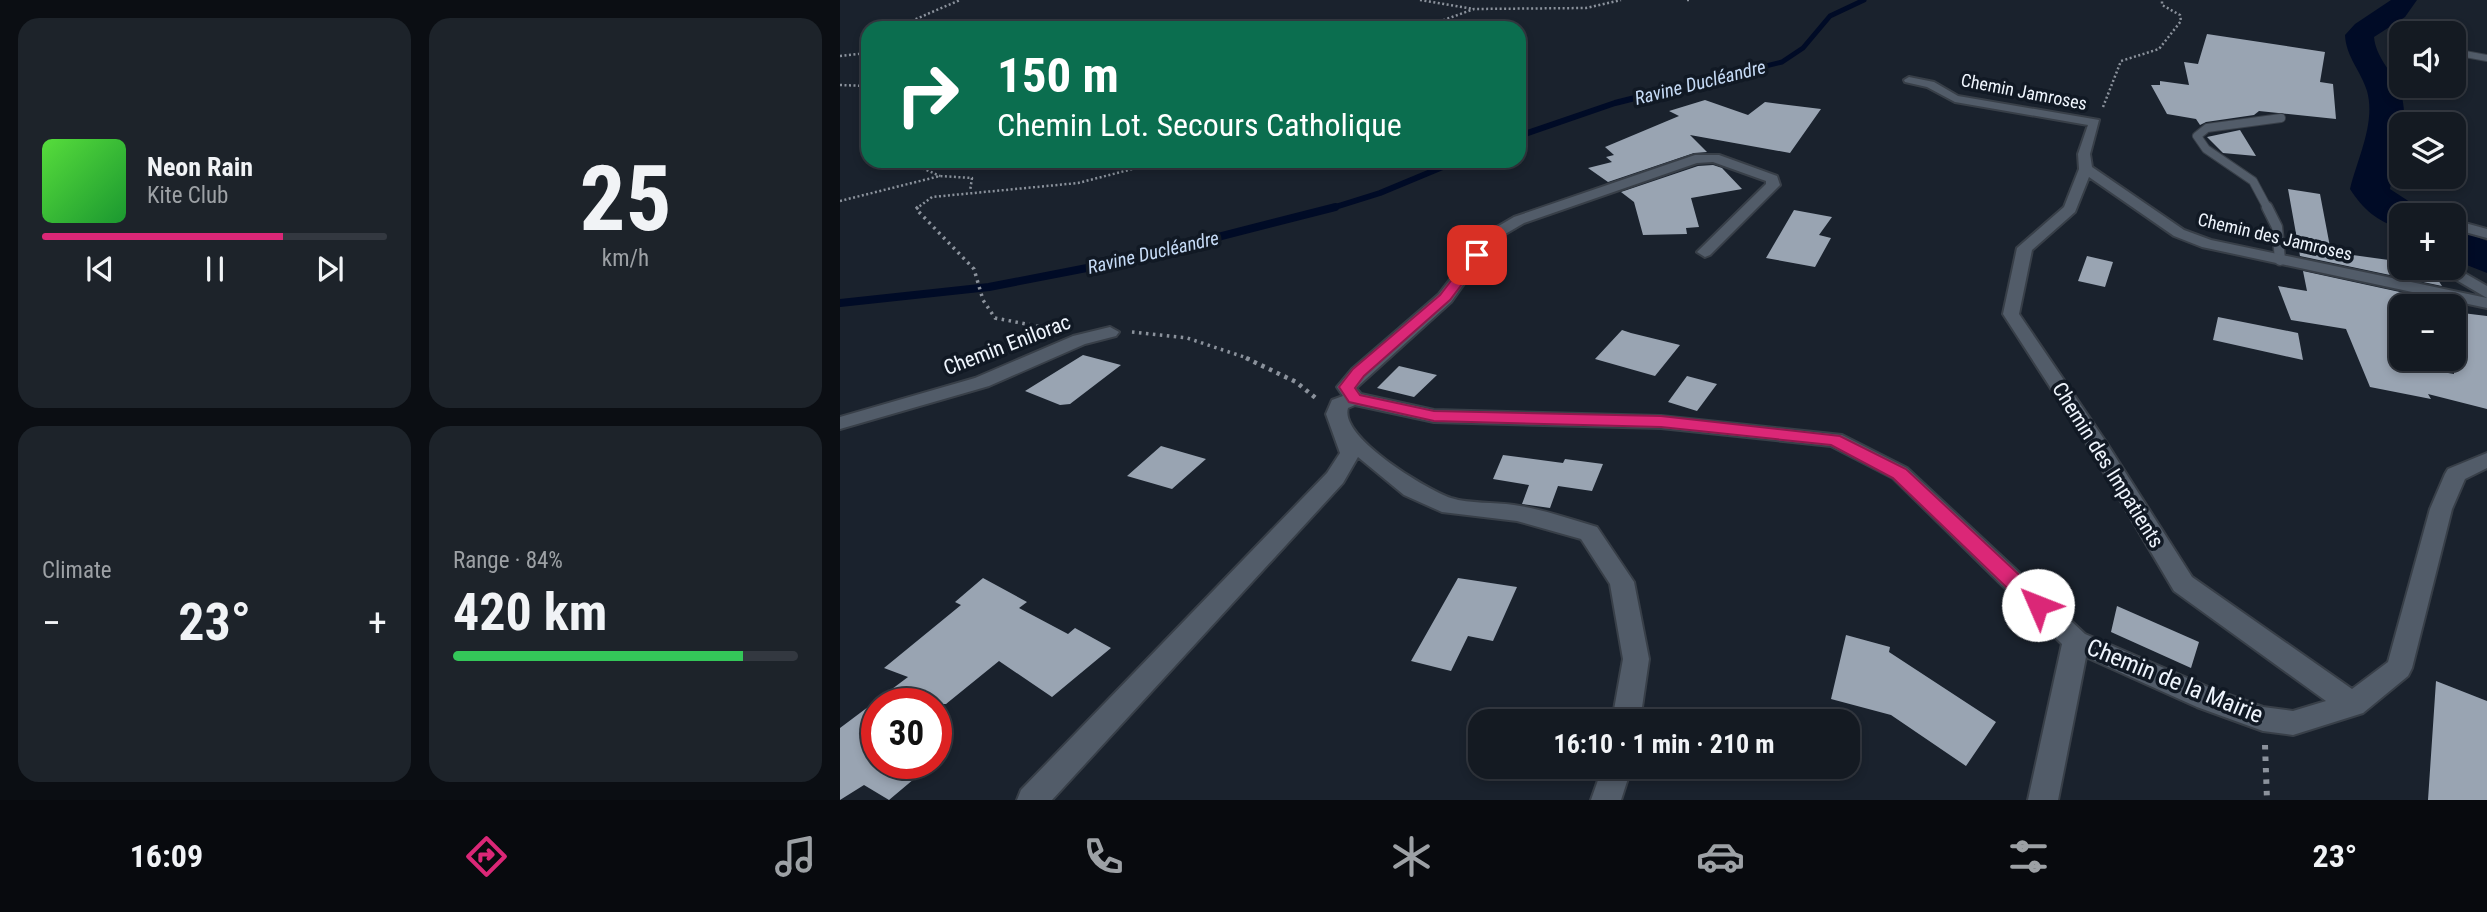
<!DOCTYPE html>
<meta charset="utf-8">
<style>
:root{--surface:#141a22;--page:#1d232a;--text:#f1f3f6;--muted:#9da1a5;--line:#333840;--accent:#db2777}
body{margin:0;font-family:"Roboto Condensed",sans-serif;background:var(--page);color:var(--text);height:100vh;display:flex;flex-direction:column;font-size:26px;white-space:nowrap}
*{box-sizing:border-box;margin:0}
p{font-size:23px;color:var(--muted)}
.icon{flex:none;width:38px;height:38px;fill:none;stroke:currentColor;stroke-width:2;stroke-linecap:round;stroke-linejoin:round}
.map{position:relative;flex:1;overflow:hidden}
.side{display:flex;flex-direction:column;gap:18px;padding:18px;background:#0b0e13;width:840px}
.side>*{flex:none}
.banner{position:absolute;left:21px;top:21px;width:665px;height:147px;border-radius:21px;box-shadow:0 4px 10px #0003,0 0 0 2px var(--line);background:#0b6e4f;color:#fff;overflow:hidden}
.fabs{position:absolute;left:1549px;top:21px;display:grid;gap:14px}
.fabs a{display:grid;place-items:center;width:77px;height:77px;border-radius:14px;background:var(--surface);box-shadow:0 4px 10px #0003,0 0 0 2px var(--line);font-size:35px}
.speed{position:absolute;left:21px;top:688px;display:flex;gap:14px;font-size:35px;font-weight:700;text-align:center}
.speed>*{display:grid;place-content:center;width:91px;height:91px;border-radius:50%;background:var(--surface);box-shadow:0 4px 10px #0003,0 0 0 2px var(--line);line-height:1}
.speed .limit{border:10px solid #d22;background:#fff;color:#111}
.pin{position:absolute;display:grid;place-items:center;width:60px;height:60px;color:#fff;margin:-30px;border-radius:14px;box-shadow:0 4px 10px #0006}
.me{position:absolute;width:77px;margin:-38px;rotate:314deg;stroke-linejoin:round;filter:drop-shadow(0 0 5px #0008)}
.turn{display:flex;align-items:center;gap:24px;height:147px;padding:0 21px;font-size:32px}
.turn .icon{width:91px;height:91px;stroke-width:2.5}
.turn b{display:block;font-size:49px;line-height:60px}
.big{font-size:52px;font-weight:700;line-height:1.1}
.side .card{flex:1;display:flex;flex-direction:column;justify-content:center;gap:10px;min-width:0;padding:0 24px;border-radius:21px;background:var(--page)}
.side .dial{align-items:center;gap:0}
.dial b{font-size:91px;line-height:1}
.song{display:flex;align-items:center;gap:21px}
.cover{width:84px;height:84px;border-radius:10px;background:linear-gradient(135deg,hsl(110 70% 55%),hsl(130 70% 35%))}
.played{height:7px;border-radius:4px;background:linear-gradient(90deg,var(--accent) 70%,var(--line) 70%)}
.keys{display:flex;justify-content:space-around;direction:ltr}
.heat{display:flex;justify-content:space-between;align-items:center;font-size:38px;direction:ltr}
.charge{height:10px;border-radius:5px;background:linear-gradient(90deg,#34c759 84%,var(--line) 0)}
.side .tiles{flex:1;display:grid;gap:18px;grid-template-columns:repeat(2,1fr)}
.trip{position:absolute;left:628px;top:709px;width:392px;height:70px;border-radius:21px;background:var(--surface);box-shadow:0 4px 10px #0003,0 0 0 2px var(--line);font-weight:700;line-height:70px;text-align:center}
.dock{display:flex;height:112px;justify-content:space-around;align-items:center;background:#080a0e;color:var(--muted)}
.dock .icon{width:49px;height:49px}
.dock .on{color:var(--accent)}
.dock b{font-size:32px;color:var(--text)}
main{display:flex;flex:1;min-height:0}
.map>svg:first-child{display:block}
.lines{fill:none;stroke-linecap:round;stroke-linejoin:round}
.stream-far2{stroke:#000b26;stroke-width:5}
.stream-far1{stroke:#000b26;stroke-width:6}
.stream{stroke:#000b26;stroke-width:8}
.river{fill:#000b26;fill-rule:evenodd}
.building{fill:#99a4b2}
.service-far2-casing{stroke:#383f48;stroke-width:8}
.service-far1-casing{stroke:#383f48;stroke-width:10}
.service-casing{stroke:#383f48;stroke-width:13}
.minor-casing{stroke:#383f48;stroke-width:4}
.path-far3{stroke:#8b929c;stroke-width:2.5;stroke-dasharray:2 2.5;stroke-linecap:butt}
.path-far2{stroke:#8b929c;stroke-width:3.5;stroke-dasharray:2.5 4.5;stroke-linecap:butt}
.path-far1{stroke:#8b929c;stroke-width:4.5;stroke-dasharray:3.5 5;stroke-linecap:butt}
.path{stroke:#8b929c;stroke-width:6;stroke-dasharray:4.5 7;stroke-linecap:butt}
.service-far2{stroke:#525c69;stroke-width:6}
.service-far1{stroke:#525c69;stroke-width:8}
.service{stroke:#525c69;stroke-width:10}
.minor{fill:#525c69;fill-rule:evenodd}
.route{fill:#db2777;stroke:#8e194d;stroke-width:2}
.labels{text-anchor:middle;stroke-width:7;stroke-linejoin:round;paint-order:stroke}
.far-street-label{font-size:18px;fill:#eff5fd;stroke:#111924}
.far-water-label{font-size:19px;font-style:italic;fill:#c6dbf6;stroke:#111924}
.street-label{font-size:21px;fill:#eff5fd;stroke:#111924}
.near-street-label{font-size:24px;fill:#eff5fd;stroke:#111924}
</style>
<main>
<section class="side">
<div class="tiles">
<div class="card">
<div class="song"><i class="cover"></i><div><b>Neon Rain</b><p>Kite Club</p></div></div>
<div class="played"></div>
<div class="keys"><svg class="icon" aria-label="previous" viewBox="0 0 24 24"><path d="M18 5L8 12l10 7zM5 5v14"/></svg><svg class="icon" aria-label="pause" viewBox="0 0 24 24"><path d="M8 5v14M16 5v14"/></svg><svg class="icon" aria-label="next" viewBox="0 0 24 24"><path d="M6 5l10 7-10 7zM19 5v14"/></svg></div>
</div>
<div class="card dial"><b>25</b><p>km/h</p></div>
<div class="card"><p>Climate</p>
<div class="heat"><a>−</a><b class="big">23°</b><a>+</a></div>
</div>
<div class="card"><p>Range · 84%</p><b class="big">420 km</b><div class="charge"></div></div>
</div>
</section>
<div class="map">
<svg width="1647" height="800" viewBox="0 0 1647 800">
<rect width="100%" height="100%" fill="#1a222d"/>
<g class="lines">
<path class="stream-far2" d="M820,92L942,62L963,48L990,16L1024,0"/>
<path class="stream-far1" d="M679,136L775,103L827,90
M489,209L540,193L617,161"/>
<path class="stream" d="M0,303L149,287L288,260L495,207"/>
<path class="river" d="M1551,0H1577L1565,17L1534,37C1536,57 1550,69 1558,86C1573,118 1556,155 1550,189L1576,206L1582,215H1561V228C1537,222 1523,209 1510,189C1517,159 1536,123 1527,91C1521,71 1506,57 1505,35L1515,24Z
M1614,228L1647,241V273L1614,260Z"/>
</g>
<path class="building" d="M1367,34L1485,52L1480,82L1493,84L1496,119L1419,111L1414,115L1366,122L1360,125L1356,119L1327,114L1311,85H1320V81L1349,85L1344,62L1358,64Z
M865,100L908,115L925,102L981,109L950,153L850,135L867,152L854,153L768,182L748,168L772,162L766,157L774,155L765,147L839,116L829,111Z
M1400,130L1416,156L1383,153L1367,137Z
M873,165L882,168L902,189L851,198L859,227L846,228L847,234L803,235L794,202L781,192L858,166Z
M1448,189L1480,194L1491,252L1556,261L1565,275L1598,280L1602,286L1460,256Z
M954,210L992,217L979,235L991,238L975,267L926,258Z
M1247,256L1273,262L1265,287L1238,281Z
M1463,271L1615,304L1617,306H1561V365L1614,374V312L1647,316V409L1588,394L1591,399L1530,387L1506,329L1451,320L1438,286L1467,291Z
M1378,317L1458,333L1463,360L1373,340Z
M782,330L791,333L840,345L815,376L755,359Z
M243,355L281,365L230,404L220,405L185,391Z
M559,366L597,375L574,397L537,388Z
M847,376L877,384L857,411L828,402Z
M321,446L366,459L332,489L287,476Z
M663,455L723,463L725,459L763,464L752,491L718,486L710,508L682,504L689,485L653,479Z
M143,578L187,602L179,608L228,634L235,628L271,648L212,697L159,661L106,704H37V758L30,763H93L49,800L24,785L0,800V728L68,677L44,668L121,605L115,602Z
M618,578L677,587L653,641L628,636L611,671L571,661Z
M1277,606L1359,642L1351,668L1271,632Z
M1006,635L1050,647L1049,652L1156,722L1126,766L1051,715L991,699Z
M1596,681L1647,701V800H1588Z"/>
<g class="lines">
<defs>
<path id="service-far2" d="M1614,52L1647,58"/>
<path id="service-far1" d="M1428,209L1413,181L1366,149L1357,136L1367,128L1441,118"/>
<path id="service" d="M1427,207L1437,227L1440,260"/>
<path id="minor" d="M1069,77L1094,82L1118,96L1259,120L1250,154L1252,167L1344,230L1371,240L1647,298V308L1362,247L1334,236L1249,177L1235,212L1192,250L1179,314L1266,442L1352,577L1512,689L1548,662L1590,509L1605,474L1608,469L1647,453V468L1625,479L1612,509L1572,668L1568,676L1523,713L1453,735L1423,731L1357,707L1246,657L1218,800H1188L1222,644L1053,478L991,446L821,428L594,422L515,405L508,408C499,437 586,489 611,498C630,504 654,502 674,505C702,509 730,519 757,527L794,582L809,659L800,721H772L783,659L770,584L741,539L677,521L602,512L564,495L518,457L503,483L212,800H177L181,790L487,473L500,453L486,414L492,400L503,396L497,387L512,369L599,294L645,234L674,217L855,155H879L937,176L940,185L870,255L865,257L857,252L926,184V181L873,162L857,163L684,223L655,240L611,302L516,388L521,394L594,410L821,416L1002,435L1067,468L1245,634L1375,690L1423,707L1453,711L1486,701L1334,591L1250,449L1163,314L1177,248L1224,207L1239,169L1238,154L1248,125L1115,102L1087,87L1065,82L1064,80Z
M1561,220V238L1551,230L1556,221Z
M1614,220L1647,229V238L1614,229Z
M1614,267L1647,286V298L1596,268Z
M270,327L279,332L276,336L245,344L149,386L0,429V417L135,378L233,336Z
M763,766H792L781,800H751Z"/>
</defs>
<use href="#service-far2" class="service-far2-casing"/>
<use href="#service-far1" class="service-far1-casing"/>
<use href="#service" class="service-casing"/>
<use href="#minor" class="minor-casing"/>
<path class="path-far3" d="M580,0L634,9
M847,0H851
M55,28L120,0
M582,28L634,9L746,8L781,0
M0,56L28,53
M0,85L28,86
M1263,107L1281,61L1319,49L1341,21L1340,15L1322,5V0
M66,161L100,176
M0,201L100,176L132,178L130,191
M76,209L92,197L238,183L324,161"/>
<path class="path-far2" d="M78,207L76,209L134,269L143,300L155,318L207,328
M292,332L347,338L410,359"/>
<path class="path-far1" d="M406,358L456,382L477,399"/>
<path class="path" d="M1425,745L1427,800"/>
<use href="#service-far2" class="service-far2"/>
<use href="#service-far1" class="service-far1"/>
<use href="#service" class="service"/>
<use href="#minor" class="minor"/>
</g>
<path class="route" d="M633,252L644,255L610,300L524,376L515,388L520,395L594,411L821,416L1000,436L1066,469L1205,599L1208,605L1205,611H1191L1053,478L991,445L821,427L594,421L509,402L499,387L513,369L600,295Z"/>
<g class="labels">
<g class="far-street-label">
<text transform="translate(1184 92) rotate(11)" y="6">Chemin Jamroses</text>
<text transform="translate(1435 237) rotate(13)" y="6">Chemin des Jamroses</text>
</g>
<g class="far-water-label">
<text transform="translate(860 82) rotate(-14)" y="7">Ravine Ducléandre</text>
<text transform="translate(313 252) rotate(-13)" y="7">Ravine Ducléandre</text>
</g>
<g class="street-label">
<text transform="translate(167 345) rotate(-21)" y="7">Chemin Enilorac</text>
<text transform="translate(1268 465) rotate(58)" y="7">Chemin des Impatients</text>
</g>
<g class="near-street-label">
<text transform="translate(1335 681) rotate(22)" y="8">Chemin de la Mairie</text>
</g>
</g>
</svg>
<div class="fabs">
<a><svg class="icon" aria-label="sound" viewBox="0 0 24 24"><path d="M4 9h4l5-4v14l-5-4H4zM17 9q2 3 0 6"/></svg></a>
<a><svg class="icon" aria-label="layers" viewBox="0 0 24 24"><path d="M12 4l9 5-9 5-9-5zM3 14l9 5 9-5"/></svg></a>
<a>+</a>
<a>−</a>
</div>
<div class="speed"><div class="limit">30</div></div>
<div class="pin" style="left:637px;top:255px;background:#d93025"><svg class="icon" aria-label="arrive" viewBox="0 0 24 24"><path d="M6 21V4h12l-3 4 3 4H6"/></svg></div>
<svg class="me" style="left:1198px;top:605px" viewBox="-20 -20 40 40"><circle r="19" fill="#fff"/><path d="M0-13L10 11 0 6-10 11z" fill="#db2777"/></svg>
<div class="trip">16:10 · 1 min · 210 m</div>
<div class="banner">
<div class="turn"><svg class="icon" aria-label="right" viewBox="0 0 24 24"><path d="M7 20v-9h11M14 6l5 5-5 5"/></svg><div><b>150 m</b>Chemin Lot. Secours Catholique</div></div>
</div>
</div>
</main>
<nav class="dock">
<b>16:09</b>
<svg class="icon on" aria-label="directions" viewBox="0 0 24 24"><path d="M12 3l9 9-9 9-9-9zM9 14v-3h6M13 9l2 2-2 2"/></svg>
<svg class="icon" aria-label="music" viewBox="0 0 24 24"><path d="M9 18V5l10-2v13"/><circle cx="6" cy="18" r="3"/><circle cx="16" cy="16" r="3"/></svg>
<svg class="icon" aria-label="phone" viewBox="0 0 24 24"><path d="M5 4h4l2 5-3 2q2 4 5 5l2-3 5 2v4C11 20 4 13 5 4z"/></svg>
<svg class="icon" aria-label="climate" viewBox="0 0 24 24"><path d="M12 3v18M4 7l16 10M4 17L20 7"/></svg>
<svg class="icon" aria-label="car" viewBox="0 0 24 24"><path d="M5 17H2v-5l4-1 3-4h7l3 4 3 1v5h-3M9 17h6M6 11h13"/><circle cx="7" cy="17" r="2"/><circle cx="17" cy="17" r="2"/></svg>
<svg class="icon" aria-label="filters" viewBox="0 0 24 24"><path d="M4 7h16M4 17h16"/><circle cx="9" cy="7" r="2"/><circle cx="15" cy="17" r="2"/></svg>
<b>23°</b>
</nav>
